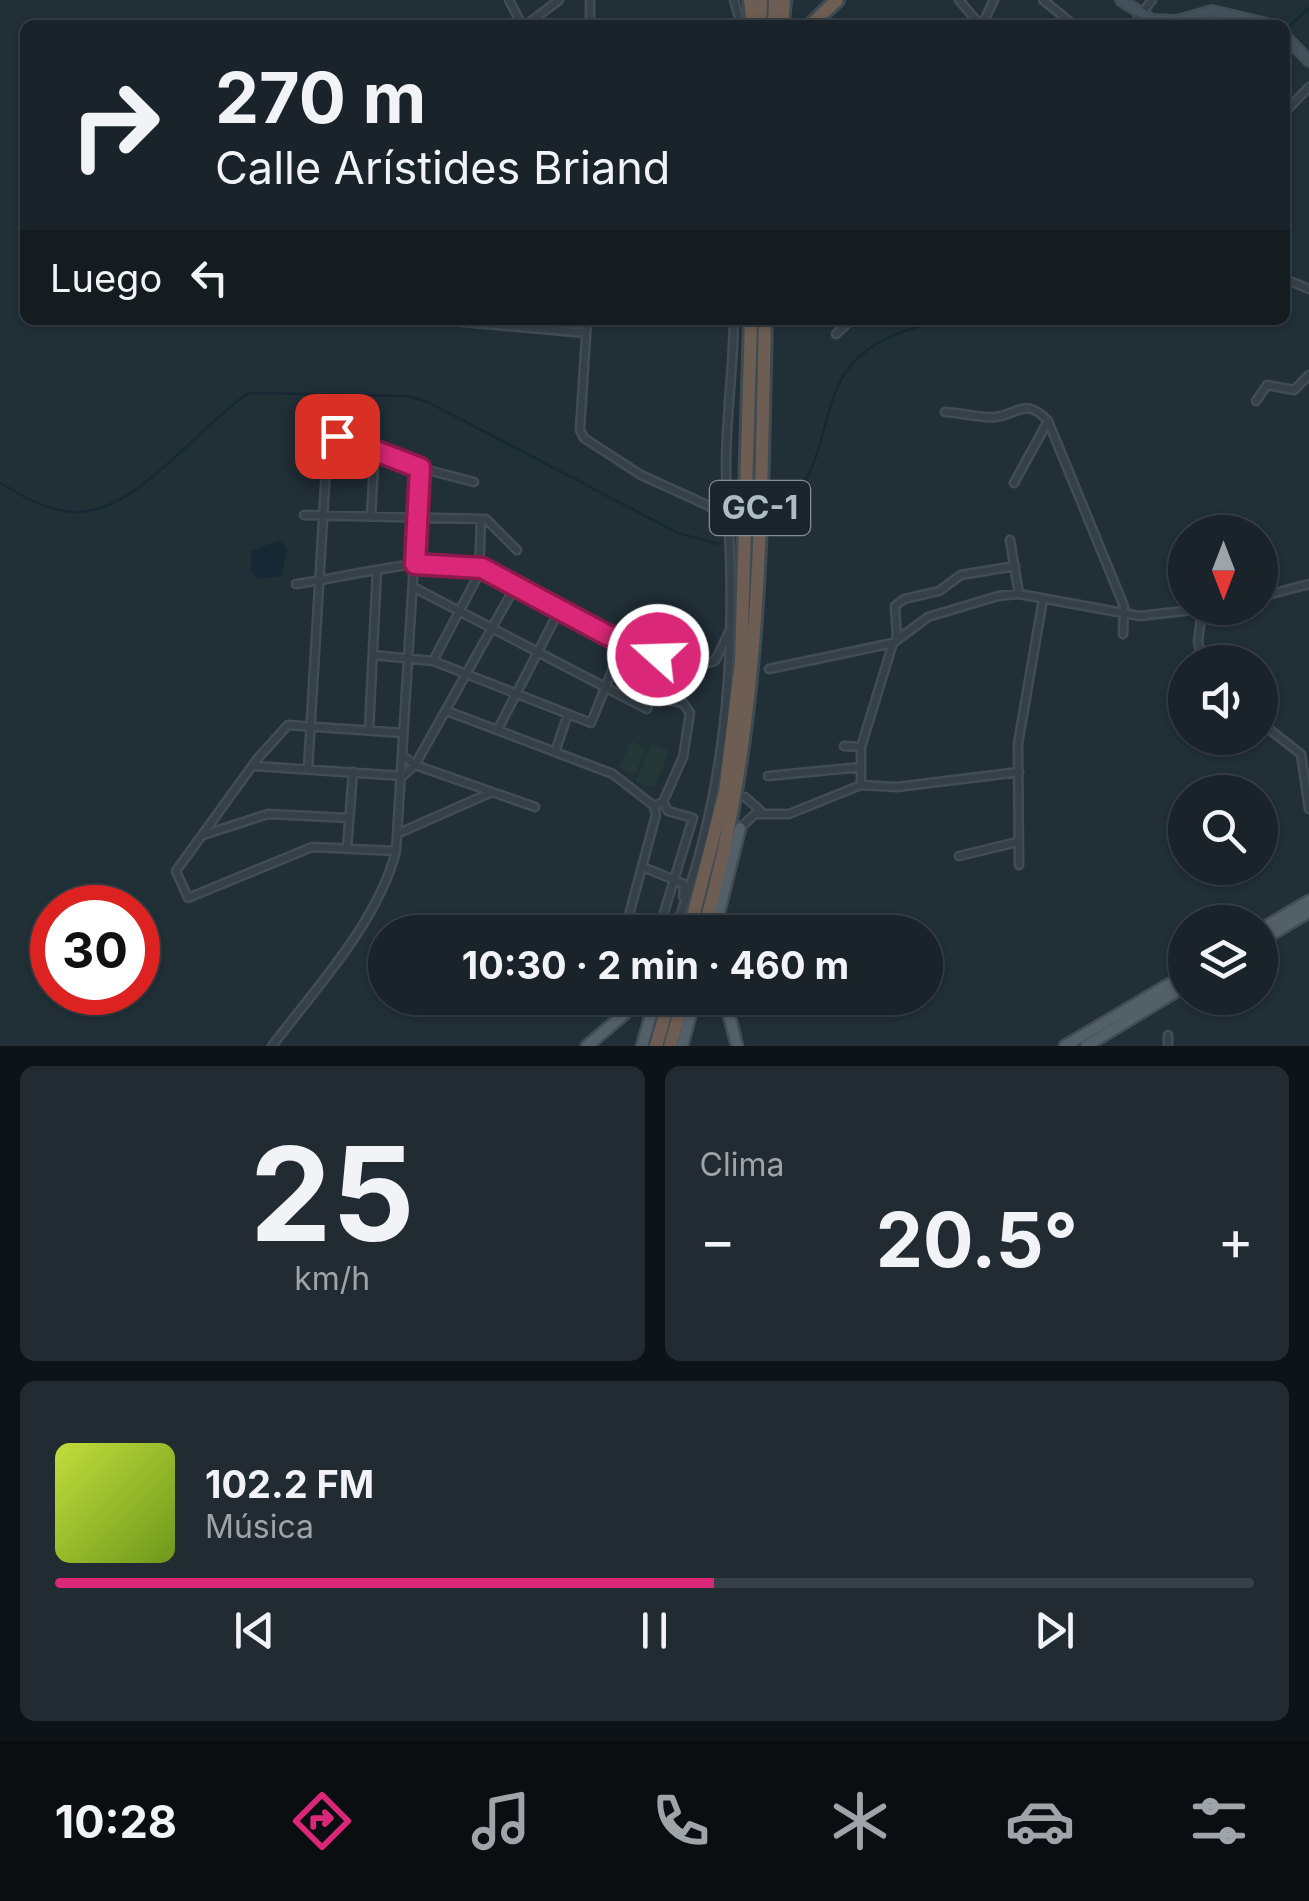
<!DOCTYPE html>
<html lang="es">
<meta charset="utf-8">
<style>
:root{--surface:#192329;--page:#222b31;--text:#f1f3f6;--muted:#9fa4a8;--line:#374046;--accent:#db2777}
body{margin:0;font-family:Inter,sans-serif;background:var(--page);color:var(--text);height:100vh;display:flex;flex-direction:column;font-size:38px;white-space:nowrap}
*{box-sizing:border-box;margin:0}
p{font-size:32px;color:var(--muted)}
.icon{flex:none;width:55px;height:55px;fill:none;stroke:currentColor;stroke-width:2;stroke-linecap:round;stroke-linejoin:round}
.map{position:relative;height:1046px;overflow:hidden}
.sheet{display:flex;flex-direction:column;gap:20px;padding:20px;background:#0e1317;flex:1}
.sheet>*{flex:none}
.hud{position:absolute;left:20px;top:20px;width:1270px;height:305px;border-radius:15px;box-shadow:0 2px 8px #0004,0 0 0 2px var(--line);background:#192329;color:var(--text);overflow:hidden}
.needle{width:65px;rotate:180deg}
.fabs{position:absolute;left:1168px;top:515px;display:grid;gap:20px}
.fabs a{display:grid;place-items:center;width:110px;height:110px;border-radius:50%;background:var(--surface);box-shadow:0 2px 8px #0004,0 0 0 2px var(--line);font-size:50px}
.speed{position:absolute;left:30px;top:885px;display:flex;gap:20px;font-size:50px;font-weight:700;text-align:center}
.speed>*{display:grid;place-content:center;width:130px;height:130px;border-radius:50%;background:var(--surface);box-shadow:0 2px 8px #0004,0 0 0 2px var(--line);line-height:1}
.speed .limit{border:15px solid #d22;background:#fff;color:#111}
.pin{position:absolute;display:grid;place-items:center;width:85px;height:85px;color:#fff;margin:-42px;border-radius:20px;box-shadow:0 5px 15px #0006}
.me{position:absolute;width:110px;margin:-55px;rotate:290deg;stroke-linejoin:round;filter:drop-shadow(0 0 8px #0008)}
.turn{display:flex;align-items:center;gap:35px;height:210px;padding:0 30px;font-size:45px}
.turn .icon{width:130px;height:130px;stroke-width:2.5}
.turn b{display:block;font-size:70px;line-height:85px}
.then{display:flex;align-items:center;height:95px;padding:0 30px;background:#0003;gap:20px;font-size:38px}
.big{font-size:75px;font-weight:700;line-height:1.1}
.sheet .widget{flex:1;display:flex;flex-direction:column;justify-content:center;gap:15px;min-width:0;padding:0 35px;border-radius:15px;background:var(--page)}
.sheet .dial{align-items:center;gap:0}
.dial b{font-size:130px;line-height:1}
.song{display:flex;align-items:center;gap:30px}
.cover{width:120px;height:120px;border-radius:15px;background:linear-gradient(135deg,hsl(70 70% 55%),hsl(80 70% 35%))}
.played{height:10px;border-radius:5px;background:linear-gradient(90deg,var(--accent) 55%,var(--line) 55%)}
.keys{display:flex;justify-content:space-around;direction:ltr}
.heat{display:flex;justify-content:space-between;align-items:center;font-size:55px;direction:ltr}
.sheet .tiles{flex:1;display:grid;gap:20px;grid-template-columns:1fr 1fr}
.widget:last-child{grid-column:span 2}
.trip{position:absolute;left:368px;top:915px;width:575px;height:100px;border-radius:50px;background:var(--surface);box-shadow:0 2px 8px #0004,0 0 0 2px var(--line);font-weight:700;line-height:100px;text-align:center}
.dock{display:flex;height:160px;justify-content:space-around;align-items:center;background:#0a0e10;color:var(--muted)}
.dock .icon{width:70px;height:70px}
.dock .current{color:var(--accent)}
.dock b{font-size:45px;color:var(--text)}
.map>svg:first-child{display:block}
.green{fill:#233836}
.water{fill:#162834}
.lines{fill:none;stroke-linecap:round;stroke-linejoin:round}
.stream{stroke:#162834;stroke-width:2.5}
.street-casing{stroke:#414c54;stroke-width:11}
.secondary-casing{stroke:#414c54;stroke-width:14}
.primary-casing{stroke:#414c54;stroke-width:15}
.highway-casing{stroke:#3f4b52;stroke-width:18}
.street{stroke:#354048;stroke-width:6}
.secondary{stroke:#43515b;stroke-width:9}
.primary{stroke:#536068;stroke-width:10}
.highway{stroke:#6d5d52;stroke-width:12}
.route-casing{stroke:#8e194d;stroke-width:25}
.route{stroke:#db2777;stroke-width:18}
.labels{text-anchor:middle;stroke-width:10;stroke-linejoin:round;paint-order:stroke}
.shield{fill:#1a252c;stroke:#828f96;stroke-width:2.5}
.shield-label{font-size:32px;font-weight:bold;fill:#afbcc4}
</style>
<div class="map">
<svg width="1309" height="1046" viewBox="0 0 1309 1046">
<rect width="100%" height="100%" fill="#212f37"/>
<path class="green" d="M631,741L646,748L635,775L619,768Z
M651,744L669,751L654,788L636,781Z"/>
<path class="water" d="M279,540L287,548L281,576L257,579L251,570V551Z"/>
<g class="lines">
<path class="stream" d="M1285,30L1309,8
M0,483C23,496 45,510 72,512C134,517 200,424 249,393L406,396L426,401L678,533L718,544
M777,517C859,440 785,352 945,320"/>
<defs>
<path id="street" d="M509,0L522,25
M734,0L741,25
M959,0L980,25
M1043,0L1074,25
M526,25L559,0
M590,25V0
M982,25L994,0
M1133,25L1152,0
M1285,112L1309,87
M1285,279L1309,289
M442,320L586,333
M587,320L580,430L584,438L641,475L707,505L729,520
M836,334L851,320
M1256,401L1267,385L1294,390L1309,375
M945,412C958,412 983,419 995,417C1018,415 1025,396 1048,421L1124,606L1123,634
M314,435L337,436L420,468L474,482
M1014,483L1048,421
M304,515L486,519L517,550
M371,516L375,448
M1010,540L1019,594
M296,584C346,578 439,550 485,569C537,590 662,683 715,661L730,630
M413,587L647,709L659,655
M1260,597L1309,584
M1202,609L1198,642L1203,662
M897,638L895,606L904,599L939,591L961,575L1015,566
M373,655L433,661L591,723L623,643
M433,661L479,574L481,519
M769,669L893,643L928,617L998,596L1019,594L1140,616L1210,608
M649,696L683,703L690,713L683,757L663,802L654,806
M447,711L613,774L654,806
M1260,722L1301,754L1309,809
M369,729L377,571
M498,729L560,609
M844,746L861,747
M556,749L568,714
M402,755L415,765L535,807
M255,766L403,776
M308,769L328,436
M404,775L415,765L516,585
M768,776L861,767
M861,785V747L893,643
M745,797L762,812
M741,827L755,814H789L861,785L897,787L1019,772
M399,833L492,792
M203,835L268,814L349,818
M347,848L353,772
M396,851L312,847L188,898L176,871L258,758L288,725L403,733
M959,856L1017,842
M1019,865L1018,744L1043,599
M643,867L684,884L683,897
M679,919C729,780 737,642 727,496C723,439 733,378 734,320
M647,932L626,926L656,815L654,807
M658,932L693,818L668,811L663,802
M272,1046C316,988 378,922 396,851L420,468
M1168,1046V1035"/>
<path id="secondary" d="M1121,0L1152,20L1177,21L1212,11L1271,25
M1285,36L1309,61"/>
<path id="primary" d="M1260,930L1309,901
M675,932L679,919
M714,932L740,828
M1260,941L1309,912
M725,998L737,1046
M587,1046L643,998
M642,1046L656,998
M682,1046L695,998
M1065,1046L1185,975
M1086,1046L1185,986"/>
<path id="highway" d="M750,0L753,25
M760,25L761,0
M774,25L775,0
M782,25L784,0
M811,25L837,0
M689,932L725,792L741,662L751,320
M703,932C762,730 760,529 765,320
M656,1046L670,998
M670,1046L684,998"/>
</defs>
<use href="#street" class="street-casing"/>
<use href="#secondary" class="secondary-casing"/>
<use href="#primary" class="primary-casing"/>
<use href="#highway" class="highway-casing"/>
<use href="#street" class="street"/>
<use href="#secondary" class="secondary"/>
<use href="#primary" class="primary"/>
<use href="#highway" class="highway"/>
</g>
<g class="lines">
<defs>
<path id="route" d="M337,436L420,468L415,564L482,568L607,635L658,655"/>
</defs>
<use href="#route" class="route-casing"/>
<use href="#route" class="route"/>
</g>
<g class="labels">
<rect class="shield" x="710" y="481" width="100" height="54" rx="8"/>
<g class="shield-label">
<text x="760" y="519">GC-1</text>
</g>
</g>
</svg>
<div class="fabs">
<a><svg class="needle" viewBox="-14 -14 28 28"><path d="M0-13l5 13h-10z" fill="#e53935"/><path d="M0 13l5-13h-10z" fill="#9fa4a8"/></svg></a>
<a><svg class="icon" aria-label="sound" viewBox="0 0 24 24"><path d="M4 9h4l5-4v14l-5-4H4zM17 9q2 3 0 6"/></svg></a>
<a><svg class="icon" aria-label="search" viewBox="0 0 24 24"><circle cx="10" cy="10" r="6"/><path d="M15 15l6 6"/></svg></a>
<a><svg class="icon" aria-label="layers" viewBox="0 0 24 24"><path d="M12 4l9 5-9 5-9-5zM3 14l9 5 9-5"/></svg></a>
</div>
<div class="speed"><div class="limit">30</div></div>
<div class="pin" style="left:337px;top:436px;background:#d93025"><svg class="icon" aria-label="arrive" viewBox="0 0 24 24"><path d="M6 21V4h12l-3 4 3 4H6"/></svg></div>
<svg class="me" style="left:658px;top:655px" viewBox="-20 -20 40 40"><circle r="17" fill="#db2777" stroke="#fff" stroke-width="3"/><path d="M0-11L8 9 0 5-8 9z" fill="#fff"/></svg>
<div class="trip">10:30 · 2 min · 460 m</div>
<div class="hud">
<div class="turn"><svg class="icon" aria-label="right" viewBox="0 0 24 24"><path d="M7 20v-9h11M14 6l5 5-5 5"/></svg><div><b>270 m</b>Calle Arístides Briand</div></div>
<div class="then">Luego<svg class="icon" aria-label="left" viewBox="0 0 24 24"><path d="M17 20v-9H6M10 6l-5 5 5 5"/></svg></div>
</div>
</div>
<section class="sheet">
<div class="tiles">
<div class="widget dial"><b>25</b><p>km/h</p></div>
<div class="widget"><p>Clima</p>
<div class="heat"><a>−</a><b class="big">20.5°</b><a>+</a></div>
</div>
<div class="widget">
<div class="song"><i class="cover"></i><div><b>102.2 FM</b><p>Música</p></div></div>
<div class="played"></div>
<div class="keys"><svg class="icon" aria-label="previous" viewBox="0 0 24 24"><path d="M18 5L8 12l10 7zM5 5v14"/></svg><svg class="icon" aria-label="pause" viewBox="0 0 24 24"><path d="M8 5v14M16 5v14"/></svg><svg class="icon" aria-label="next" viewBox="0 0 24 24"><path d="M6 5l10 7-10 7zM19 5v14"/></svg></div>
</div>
</div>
</section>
<nav class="dock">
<b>10:28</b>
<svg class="icon current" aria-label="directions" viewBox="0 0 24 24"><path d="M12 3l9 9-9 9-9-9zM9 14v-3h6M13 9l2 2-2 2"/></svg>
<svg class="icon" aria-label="music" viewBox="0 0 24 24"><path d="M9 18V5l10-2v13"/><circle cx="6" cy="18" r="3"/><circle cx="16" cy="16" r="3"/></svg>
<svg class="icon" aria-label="phone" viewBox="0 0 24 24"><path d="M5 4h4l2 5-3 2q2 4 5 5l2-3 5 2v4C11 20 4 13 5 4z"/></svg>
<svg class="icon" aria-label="climate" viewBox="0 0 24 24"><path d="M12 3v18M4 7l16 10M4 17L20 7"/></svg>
<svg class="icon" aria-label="car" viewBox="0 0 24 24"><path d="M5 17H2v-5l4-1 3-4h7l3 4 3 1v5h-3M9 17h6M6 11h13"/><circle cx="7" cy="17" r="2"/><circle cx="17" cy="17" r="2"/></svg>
<svg class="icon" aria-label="filters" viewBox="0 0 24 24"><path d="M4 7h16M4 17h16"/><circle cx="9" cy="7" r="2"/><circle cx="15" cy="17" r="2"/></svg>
</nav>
